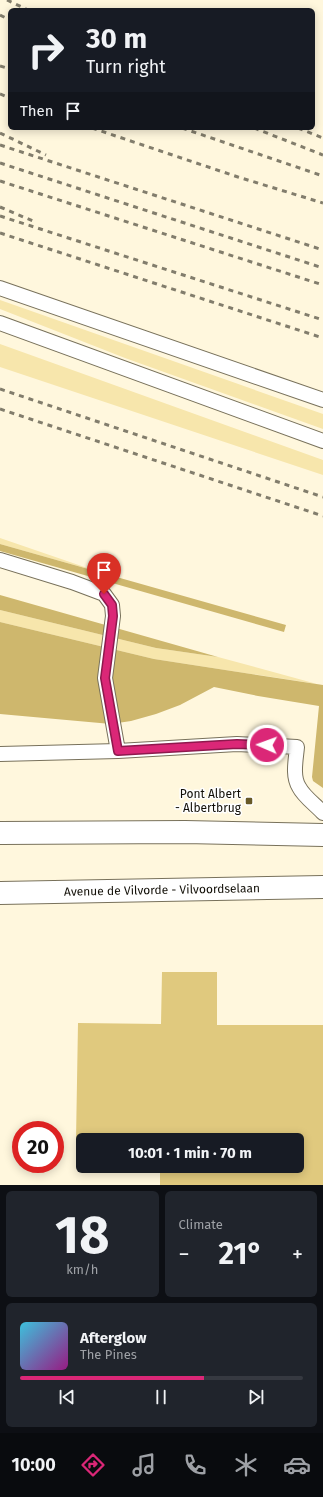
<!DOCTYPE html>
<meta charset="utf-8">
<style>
:root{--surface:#171b24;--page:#20242c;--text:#f1f3f6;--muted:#9ea1a6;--line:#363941;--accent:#db2777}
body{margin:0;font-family:"Fira Sans",sans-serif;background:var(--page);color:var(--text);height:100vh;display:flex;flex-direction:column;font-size:15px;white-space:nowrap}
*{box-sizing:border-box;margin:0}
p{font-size:13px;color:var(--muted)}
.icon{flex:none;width:22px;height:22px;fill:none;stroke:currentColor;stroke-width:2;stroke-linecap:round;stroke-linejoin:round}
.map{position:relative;height:1185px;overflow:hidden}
.panel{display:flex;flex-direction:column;gap:6px;padding:6px;background:#0d0f14;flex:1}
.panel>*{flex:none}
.banner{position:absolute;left:8px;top:8px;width:307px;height:122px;border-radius:6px;box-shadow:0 2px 10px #0003;background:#171b24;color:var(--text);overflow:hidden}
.speed{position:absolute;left:12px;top:1121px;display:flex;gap:8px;font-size:20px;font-weight:700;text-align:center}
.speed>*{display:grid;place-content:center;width:52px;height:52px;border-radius:50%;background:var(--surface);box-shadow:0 2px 10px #0003;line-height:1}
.speed .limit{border:6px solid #d22;background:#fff;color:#111}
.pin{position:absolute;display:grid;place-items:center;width:34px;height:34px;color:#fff;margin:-41px -17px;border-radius:50% 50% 50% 0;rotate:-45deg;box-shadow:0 0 4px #0007}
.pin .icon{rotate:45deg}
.me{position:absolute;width:44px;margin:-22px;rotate:272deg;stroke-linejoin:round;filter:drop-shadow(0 0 3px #0008)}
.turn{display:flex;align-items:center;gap:14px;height:84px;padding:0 12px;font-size:18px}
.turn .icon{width:52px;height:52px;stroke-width:2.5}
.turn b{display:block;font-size:28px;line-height:34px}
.then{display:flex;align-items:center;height:38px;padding:0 12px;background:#0003;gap:8px;font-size:15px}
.big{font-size:30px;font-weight:700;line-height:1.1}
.panel .card{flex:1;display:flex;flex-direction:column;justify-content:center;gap:6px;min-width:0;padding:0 14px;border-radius:6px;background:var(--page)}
.panel .dial{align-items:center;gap:0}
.dial b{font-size:52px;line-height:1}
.song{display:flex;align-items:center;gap:12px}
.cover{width:48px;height:48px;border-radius:6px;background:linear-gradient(135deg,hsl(190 70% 55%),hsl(310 70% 35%))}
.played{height:4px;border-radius:2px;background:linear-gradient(90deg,var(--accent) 65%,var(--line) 65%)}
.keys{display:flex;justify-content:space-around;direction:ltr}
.heat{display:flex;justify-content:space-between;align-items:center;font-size:22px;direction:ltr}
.panel .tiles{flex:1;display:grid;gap:6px;grid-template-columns:1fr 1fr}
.card:last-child{grid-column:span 2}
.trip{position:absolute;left:76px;top:1133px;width:228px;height:40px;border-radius:6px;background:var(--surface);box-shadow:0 2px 10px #0003;font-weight:700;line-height:40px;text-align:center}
.menu{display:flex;height:64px;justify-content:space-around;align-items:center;background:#090b0e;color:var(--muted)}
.menu .icon{width:28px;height:28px}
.menu .current{color:var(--accent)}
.menu b{font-size:18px;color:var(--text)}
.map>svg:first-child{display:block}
.green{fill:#f7e6ac}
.forest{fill:#ceb76d}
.building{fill:#e0c97e}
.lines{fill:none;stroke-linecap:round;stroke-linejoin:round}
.service-casing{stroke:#78715b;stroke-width:16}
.primary-casing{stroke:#78715b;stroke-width:24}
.service{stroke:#fff;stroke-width:14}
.primary{stroke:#fff;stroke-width:22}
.rail{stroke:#827d6c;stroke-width:3;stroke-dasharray:5 5;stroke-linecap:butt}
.route-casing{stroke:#8e194d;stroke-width:10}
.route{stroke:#db2777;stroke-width:7}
.poi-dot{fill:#685927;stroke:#fff;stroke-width:1.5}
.labels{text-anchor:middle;stroke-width:3;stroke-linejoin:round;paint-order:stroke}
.poi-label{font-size:12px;fill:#120f07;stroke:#fff;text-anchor:end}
.street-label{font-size:12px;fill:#120f07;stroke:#fff}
</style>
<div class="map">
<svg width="323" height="1185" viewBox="0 0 323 1185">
<rect width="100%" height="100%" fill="#fff7dd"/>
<path class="green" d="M0,300L323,414V429L125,358L0,309Z
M0,344L323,460V475L0,367Z
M0,538L99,572L0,544Z
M0,610L156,648L218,657L317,684L154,659L0,622Z"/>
<path class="forest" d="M0,544L286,625L284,632L0,551Z
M0,595L218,657L156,648L0,610Z
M0,622L154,659L323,685V788L313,781L312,777L319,706L258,696L214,687L180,705L156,714L131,721L111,724L0,714Z"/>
<path class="building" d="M162,972H217V1025H323V1185H160V1166H297V1140H76L78,1023L161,1024Z"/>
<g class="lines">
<defs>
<path id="service" d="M0,288L323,400
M0,323L323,441
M0,560L72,582L104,594L112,605L113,616L105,678L118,751
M0,754L118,751L237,744L297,747C296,759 292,776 299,787C304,797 316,805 323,813"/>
<g id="primary">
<path d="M0,833L185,832L323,835"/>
<path id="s1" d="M0,893L323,887"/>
</g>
</defs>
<use href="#service" class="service-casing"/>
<use href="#primary" class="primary-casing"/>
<use href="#service" class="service"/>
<use href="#primary" class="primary"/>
<path class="rail" d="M7,0L28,10
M0,15L10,20
M0,66L10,69
M0,94L10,98
M92,128L238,177L323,203
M182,128L323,176
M254,128L323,155
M298,128L323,138
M0,133L46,155
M0,145L323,250
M0,163L323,268
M0,181L323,285
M0,207L33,221
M0,216L323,320
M0,233L323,338
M0,389L323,497
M0,409L323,516"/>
</g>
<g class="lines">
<defs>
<path id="route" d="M104,594L112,605L113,616L105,678L118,751L237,744L267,745"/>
</defs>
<use href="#route" class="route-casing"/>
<use href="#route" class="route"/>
</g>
<rect class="poi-dot" x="245" y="797" width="8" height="8" rx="2"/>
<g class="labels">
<g class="poi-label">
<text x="241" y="798">Pont Albert<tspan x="241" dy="14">- Albertbrug</tspan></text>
</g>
<g class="street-label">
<text dy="4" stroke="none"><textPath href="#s1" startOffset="162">Avenue de Vilvorde - Vilvoordselaan</textPath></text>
</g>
</g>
</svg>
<div class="speed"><div class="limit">20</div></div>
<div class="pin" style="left:104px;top:594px;background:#d93025"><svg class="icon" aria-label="arrive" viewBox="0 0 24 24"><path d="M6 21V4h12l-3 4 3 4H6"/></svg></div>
<svg class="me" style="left:267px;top:745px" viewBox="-20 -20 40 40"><circle r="17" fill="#db2777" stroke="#fff" stroke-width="3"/><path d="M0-11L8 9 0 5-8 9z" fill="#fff"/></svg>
<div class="trip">10:01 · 1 min · 70 m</div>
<div class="banner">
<div class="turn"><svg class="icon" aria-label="right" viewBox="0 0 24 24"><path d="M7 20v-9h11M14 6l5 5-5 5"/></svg><div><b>30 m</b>Turn right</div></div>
<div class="then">Then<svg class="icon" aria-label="arrive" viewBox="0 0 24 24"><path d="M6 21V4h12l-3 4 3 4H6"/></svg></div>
</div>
</div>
<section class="panel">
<div class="tiles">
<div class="card dial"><b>18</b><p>km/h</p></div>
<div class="card"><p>Climate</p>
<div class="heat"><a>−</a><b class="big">21°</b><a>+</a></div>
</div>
<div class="card">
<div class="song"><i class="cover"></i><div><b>Afterglow</b><p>The Pines</p></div></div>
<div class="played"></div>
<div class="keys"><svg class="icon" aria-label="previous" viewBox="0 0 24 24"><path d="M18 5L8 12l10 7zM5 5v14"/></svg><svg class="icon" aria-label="pause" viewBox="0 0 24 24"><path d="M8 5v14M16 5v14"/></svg><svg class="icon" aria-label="next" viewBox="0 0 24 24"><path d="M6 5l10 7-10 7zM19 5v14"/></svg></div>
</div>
</div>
</section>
<nav class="menu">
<b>10:00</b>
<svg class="icon current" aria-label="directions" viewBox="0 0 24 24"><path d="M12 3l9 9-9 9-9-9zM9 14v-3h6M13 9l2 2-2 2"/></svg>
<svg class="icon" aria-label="music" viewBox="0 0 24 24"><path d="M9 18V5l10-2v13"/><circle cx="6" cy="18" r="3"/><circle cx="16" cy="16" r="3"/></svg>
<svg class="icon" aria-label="phone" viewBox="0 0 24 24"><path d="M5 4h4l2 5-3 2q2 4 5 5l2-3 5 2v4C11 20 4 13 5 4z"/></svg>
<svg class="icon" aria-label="climate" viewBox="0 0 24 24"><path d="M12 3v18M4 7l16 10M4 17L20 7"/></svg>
<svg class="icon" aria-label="car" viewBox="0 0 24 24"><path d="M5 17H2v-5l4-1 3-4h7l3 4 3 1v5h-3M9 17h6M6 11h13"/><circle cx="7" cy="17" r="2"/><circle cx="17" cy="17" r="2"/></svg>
</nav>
